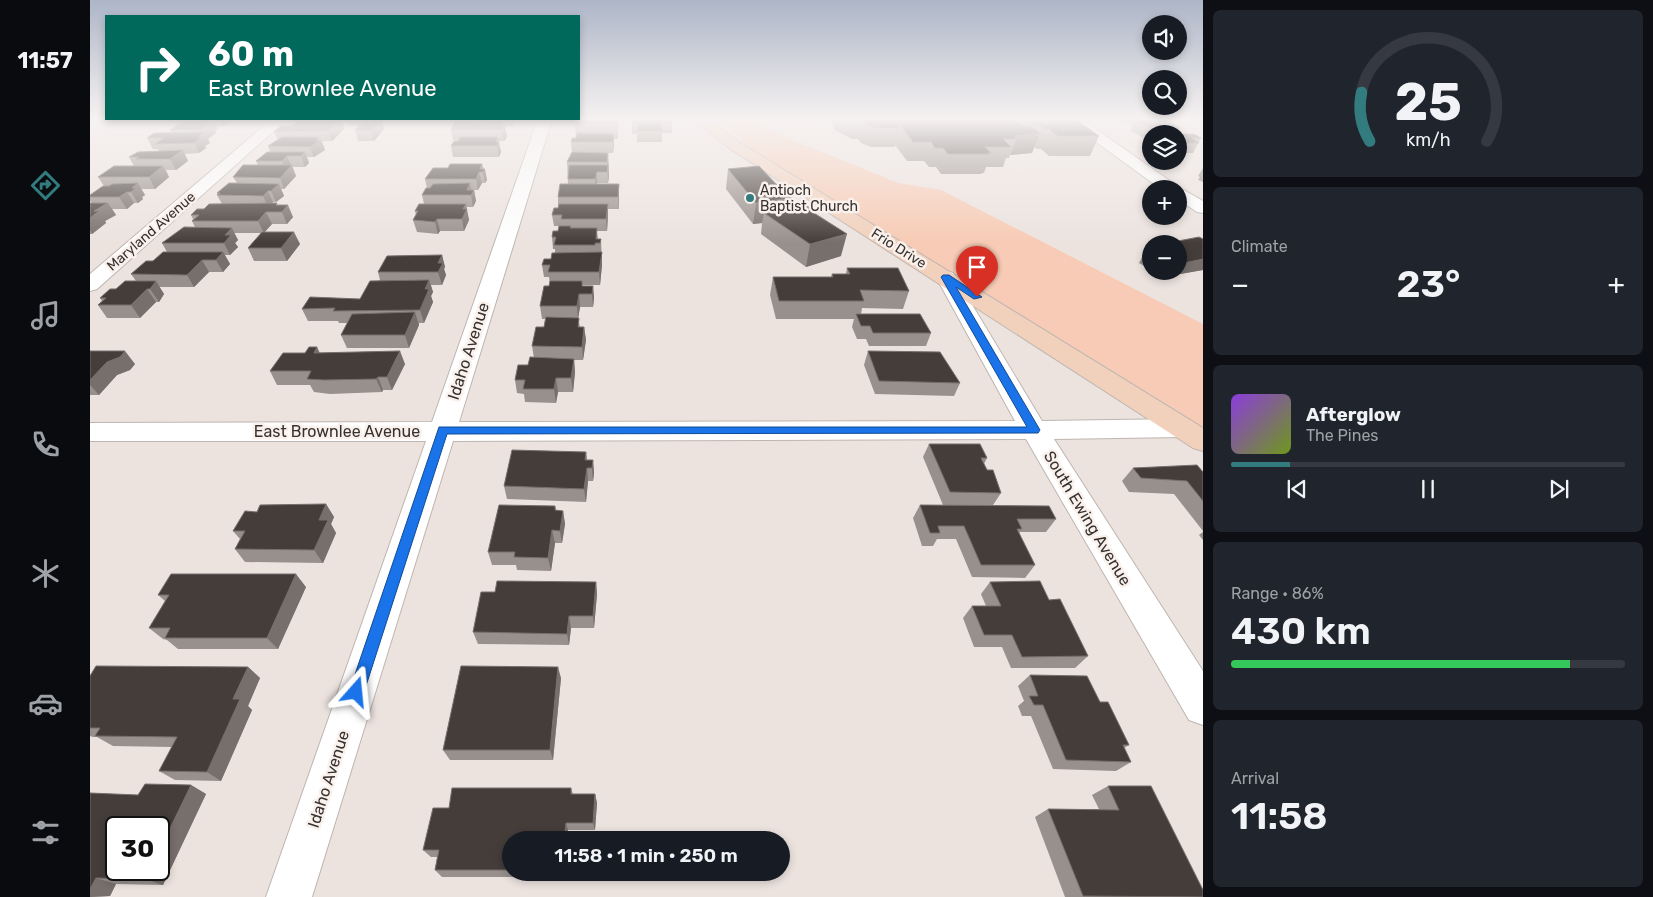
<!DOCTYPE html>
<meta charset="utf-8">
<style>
:root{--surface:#171b24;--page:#20242c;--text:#f1f3f6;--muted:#9ea1a6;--line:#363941;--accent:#327b7e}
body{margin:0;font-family:Rubik,sans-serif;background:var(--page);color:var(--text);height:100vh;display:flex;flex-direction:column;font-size:19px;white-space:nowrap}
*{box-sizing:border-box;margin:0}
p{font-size:16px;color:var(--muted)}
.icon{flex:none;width:28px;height:28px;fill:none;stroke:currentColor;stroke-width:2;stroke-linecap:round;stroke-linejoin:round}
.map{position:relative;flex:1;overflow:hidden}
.panel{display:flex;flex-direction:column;gap:10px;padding:10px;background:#0d0f14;width:450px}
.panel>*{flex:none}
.top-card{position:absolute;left:15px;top:15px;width:475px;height:105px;border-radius:0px;box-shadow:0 2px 8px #0003;background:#00695c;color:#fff;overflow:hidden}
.controls{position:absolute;left:1052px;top:15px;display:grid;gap:10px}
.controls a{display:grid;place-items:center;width:45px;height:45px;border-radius:50%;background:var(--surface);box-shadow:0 2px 8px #0003;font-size:25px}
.speed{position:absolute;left:15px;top:816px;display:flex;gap:10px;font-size:25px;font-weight:700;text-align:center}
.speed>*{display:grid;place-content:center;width:65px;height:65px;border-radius:50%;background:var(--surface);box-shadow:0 2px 8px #0003;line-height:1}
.speed .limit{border:2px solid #111;border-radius:8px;background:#fff;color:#111}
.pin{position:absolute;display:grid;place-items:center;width:42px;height:42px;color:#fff;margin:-51px -21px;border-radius:50% 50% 50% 0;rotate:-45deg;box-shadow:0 0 5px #0007}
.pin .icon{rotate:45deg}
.me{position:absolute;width:55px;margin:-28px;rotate:18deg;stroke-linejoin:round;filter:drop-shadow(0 0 4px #0008)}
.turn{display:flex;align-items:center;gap:18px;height:105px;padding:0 20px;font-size:22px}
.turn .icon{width:65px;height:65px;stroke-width:2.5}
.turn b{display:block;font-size:35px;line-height:42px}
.big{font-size:38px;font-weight:600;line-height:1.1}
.panel .card{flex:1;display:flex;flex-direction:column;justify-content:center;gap:8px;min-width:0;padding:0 18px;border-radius:8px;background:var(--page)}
.panel .dial{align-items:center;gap:0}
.dial svg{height:130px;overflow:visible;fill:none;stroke:var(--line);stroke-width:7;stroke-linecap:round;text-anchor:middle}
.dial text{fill:var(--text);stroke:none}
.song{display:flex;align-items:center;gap:15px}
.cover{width:60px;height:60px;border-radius:8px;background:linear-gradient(135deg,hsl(270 70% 55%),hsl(80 70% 35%))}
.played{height:5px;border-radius:2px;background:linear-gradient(90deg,var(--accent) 15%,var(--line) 15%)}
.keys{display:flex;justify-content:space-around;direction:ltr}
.heat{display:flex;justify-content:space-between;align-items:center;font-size:28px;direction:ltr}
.charge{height:8px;border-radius:4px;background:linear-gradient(90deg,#34c759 86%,var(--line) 0)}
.trip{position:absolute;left:412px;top:831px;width:288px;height:50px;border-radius:25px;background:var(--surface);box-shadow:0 2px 8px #0003;font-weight:600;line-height:50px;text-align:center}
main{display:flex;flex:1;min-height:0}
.tab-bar{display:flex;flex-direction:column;width:90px;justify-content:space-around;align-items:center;background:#090b0e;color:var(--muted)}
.tab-bar .icon{width:35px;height:35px}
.tab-bar .on{color:var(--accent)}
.tab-bar b{font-size:22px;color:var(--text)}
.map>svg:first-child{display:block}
.green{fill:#f7cbb5}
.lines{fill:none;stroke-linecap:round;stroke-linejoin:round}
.street-casing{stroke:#beb5b0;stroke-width:2}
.secondary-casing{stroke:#beb5b0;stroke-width:2}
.street{fill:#fff;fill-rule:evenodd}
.secondary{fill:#f2d1bc;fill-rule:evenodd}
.wall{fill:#98908c}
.shaded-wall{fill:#766f6c}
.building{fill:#443d3a;stroke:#766f6c}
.route{fill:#1a73e8;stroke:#114b97}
.poi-dot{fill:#327b7e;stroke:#faf1ec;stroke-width:2}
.labels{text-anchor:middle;stroke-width:5;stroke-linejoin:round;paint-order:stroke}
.far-poi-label{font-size:14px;fill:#353230;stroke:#faf1ec;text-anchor:start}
.far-street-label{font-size:14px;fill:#353230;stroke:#faf1ec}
.street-label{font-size:16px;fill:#353230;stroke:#faf1ec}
</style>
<main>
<nav class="tab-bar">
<b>11:57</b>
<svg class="icon on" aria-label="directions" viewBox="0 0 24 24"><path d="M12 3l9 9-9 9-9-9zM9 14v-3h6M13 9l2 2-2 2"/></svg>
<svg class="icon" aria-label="music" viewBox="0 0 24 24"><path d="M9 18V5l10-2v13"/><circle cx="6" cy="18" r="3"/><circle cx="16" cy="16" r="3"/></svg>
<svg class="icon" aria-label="phone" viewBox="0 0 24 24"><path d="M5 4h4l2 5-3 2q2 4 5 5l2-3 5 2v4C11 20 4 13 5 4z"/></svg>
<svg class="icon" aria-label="climate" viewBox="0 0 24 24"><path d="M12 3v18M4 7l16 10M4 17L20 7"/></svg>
<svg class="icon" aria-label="car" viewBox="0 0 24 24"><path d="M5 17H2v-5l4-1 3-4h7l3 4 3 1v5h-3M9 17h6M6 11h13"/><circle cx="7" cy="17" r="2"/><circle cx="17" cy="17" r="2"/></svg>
<svg class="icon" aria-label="filters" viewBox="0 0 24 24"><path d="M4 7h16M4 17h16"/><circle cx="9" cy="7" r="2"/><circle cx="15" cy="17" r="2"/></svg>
</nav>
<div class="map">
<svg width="1113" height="897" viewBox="0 0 1113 897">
<rect width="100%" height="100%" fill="#ece3df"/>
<path class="green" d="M630,118H661L673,128L808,183L851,190L1113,324V427L661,149L632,122Z"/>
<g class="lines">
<defs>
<path id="street" d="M976,118H990L1090,188L1113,201V213L1107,212L1089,200V189H1071L977,121Z
M182,119H197L7,289L0,291V274Z
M448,119H462L369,422L925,421L846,277L849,273L856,271L863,273L952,421L1093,419L1102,421L1106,428L1102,435L1093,437L964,439L1113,671V725L1099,720L936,439L363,441L222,897H176L336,441H0V423L342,422Z"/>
<path id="secondary" d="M602,118H617L652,144L1113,428V451L1103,448L642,150Z"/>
</defs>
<use href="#street" class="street-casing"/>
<use href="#secondary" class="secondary-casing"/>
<use href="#street" class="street"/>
<use href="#secondary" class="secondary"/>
</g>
<path class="wall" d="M525,118V120H528V139H524L523,153H512H518L519,176L518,183H507V184H529V209H518V216L517,231H507L508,239H511L512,265L510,285H493V286H503L504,298L503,307H490L488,318L490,327H494L496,340L493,360H484L485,372L483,392H468L466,403L435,402L434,394L427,393L425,380L438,365L444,358L442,346L454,327L455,319H452L450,306L460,285L459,277H454L452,265L461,259L465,253V249H463L462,237L468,231L469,226H464L462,215L468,208V197L478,184L477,162L482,152L481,142L486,138L485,124Z
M741,118H984L1009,136L1000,156H959L951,149H947L944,147L942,153L920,155L919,158H916L913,167H896L894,173H892L891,174H851L846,167H839L834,161H817L805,145V147H781L771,143L768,139H762L745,130L740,121Z
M1021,118H1072L1071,120L1090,128L1087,134H1061V139H1056L1041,131L1042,129H1041L1042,125L1026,121Z
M97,119H143V120L134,126H126L128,129L125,131L126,133L118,139L120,143L115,146L116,148L109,153L94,154L98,161L86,170H76L79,177L65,189H51L55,195L52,197L53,199L48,203H44L37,209H22L26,215L15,221L16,223L2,234H0V203H2L0,201V195L14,186L8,177L44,166L39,157L69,151L68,149H63L57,138L82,133L80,130Z
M213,119H301L299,121H294L292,122L294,129L284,141H268L265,130L269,126L259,125L258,123H252L254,129L242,141H232L235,150L224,157H217L219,163L215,167H203L206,176L194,189H191L194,196L186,202H183L182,203L188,205L203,217L197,224H182L174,232L210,244L197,261H164L158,248L172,233H144L148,240L145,243L148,247L140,255H135L140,264L133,272H119L104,287H69L74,294L69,302H66L50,318H17L8,305L12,301L10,298L26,289L46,281L41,274L77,252L72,243L105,227L102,221L103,219L101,215L114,209L132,204L127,195H128L127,193L147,183L143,177L168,165L166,161L180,152L178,146L188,140L184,132L202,126L214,120Z
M383,119H425L422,126H414H415L417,137L414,141H408L411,152L409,157H363L361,146L368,140H363L361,130L384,122Z
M542,123H582V133H572V142H547V134H542Z
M1089,134L1111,138L1103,153H1089Z
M392,164L397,180L395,183H392L388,190H384L386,201L383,207H376L379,220L374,231H350L348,234L327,232L323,220L326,215L325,211L334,204L332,195L337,188L335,179L358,168Z
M1113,168V182L1108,180L1110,177L1108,176Z
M638,169L689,187L702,198L701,206L725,214L751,256L716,267L671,234L672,223L663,224L636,189Z
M1113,239V270L1073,277L1063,271H1089V244H1086L1088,241Z
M1061,249V270L1049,263L1056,250Z
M352,255L355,267L354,269L356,275L352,285H341L343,292L341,296L343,302L334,323H329V325L319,348H257L251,335L257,323H249L248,321H218L212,309L270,299L290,280L288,272Z
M757,268L819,291L813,309L772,308L771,314L841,333L836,346H779L776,339H767L762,327L764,319H686L680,295L683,277H741L742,274H756Z
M227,347L229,353L315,364L302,390H293L292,392L240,394L224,392L220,385H187L180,371L215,353Z
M0,351L45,364L40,370L27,375L9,395H0Z
M778,351L870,383L864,396L785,394L774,365Z
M839,444L897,458L894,464L911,493L903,505L966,519L956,532H930L929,533L945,565L935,578L882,577L866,539H847L843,546H832L823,518L830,505H853L833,457Z
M496,452L497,460H503L504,473L503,481H498L496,502L417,499L414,486Z
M1043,468L1113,472V531L1084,494L1039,492L1032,481Z
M236,504L244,517L241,524L246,533L233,563L155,562L145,549L150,539L143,531L167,512Z
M465,506L466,510L473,511L475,524L472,543H465L461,571L427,570L426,565H402L398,552Z
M1113,532V540L1109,535Z
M506,582L507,594L504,628H481L479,645L388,644L383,632L405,592Z
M900,582L959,600L998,656L985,668H921L912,647H884L873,618L882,606H896L891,594Z
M216,587L188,649H88L77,640L73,639L59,628L75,601L68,595Z
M158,667L170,678L158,706L162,710L131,781L85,780L69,771L82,747L23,746L7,737H3L0,736V676Z
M940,675L1010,702L1039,745L1034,748L1041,762L1026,771L963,769L941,716H932L928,706L934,701L928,686Z
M471,678L463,760H360L353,750Z
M101,785L116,794L73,885L26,884L20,896L0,897V793L48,795Z
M1018,786L1113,897H975L945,817L958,809H1009L1002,795Z
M481,788L483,794H505L507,803L505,830H478V840H421V872H475V877H352L345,870L347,857H341L333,850L359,808Z"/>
<path class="shaded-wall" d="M123,119L128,129L125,131L126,133L118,139L120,143L115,146L116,148L109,153L104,143L108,137L112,134L110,130Z
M131,119H143V120L134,126Z
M239,119H250L254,129L242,141L238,131L242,127Z
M287,119H293L294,121L292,122L294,129L284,141L281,131Z
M421,119H425L422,126Z
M414,121L417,137L414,141L411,126Z
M950,133L942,153L920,155L927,139L924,136Z
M524,134V144L523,153V142Z
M229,137L230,141L231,140L235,150L224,157L220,147Z
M408,137L411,152L409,157L406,142Z
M93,150L98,161L86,170L80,159Z
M215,152L219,163L215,167L211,156Z
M518,153L519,176L518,183L517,162Z
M197,156L206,176L194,189L190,178L196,171L192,161Z
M392,164L393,172L395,169L397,180L395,183L393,172L390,169Z
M73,166L79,177L65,189L59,177Z
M389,172L392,183L388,190L386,179Z
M507,172V183L506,191L505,179Z
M48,183L55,195L52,197L53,199L48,203L41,192L42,188Z
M380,183L382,193L384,190L386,201L383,207L381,195L377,190Z
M189,184L194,196L186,202L181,191Z
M529,184V209L528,197Z
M178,191L183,202L178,207L173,196Z
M37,192L44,203L37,209L29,197Z
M702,198L698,220L674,213L672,223L663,224L666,203Z
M18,203L26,215L15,221L16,223L2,234L0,230V218L4,211Z
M376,204L379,220L374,231L372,219L373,209Z
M518,204V216L517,231L516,219Z
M198,205L203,217L197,224L192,212Z
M176,212L182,224L174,233L168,221Z
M347,219L350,231L348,234L345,222Z
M142,228L148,240L145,243L148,247L140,255L134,243L135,235Z
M204,232L210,244L197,261L191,248Z
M757,234L751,256L716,267L720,244Z
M133,252L140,264L133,272L126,260Z
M512,252V265L510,285L509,272Z
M352,255L355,267L354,269L356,275L352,285L348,272V263Z
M1113,259V270L1073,277L1077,271H1089V264Z
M112,260L119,272L104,287L97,275Z
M339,280L343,292L341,296L343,302L334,323L330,310L335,289Z
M66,281L74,294L69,302L60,289Z
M503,286L504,298L503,307L502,294Z
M57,289L66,302L50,318L41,305Z
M489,294L490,307L488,319L487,306Z
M325,312L329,325L319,348L315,335Z
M494,327L496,340L493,360L492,347Z
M227,347L233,360L224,353Z
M35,351L45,364L40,370L27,375L9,395L0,385V380L17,362Z
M310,351L315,364L302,390L297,377Z
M484,359L485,372L483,392L481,378Z
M288,377L293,390L292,392L286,379Z
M466,378L468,392L466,403L464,389Z
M496,452L498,481L496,502L494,489L495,460Z
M503,460L504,473L503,481L502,468Z
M236,504L244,517L241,524L246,533L233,563L224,550L229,520Z
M473,511L475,524L472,543L470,531Z
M462,530L465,543L461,571L458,558Z
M206,574L216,587L188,649L177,638Z
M506,582L507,594L504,628L503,616Z
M479,616L481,628L479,645L477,634Z
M158,667L170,678L158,706L162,710L131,781L117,772L143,699Z
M468,667L471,678L463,760L460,750Z
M101,785L116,794L73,885L55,879L60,870H69V851Z
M505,794L507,803L505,830L503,823Z
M476,823L478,830V840H474Z
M6,878L26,884L20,896L0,897V889Z"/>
<path class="building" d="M489,118H525L524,120H528V124H485Z
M542,118H582V123H571L572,131H547L548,123H542Z
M762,118H924L934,126H941L950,133L924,136L927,139H913L921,147H895L901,153H897L899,154H858L853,148H845L841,142H823L809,124H807L810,128H785L776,124L773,120H767Z
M935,118H984L1009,136H968L959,129H955L950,126H944Z
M1046,118L1077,120L1090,128H1062L1046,121H1050Z
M97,119H123L118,123H121L110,130H80Z
M250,119L238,131L184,132L191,126H202L209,120Z
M277,119H292L281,131L265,130Z
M381,120L383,122L414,121L411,126H415L412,130H361L365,121Z
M115,132L108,137H111L104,143L65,144L73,138H57L64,133Z
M487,133L524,134L523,142H481L482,138H486Z
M1089,134H1104L1111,138H1102L1109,143H1089Z
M192,137H229L226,140H231L220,147L178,146Z
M370,137H408L406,142H409L407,146H361L364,141H368Z
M93,150L80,159H46L49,157H39L48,152Z
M177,152H215L211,156H197L192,161H166Z
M482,152L518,153L517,162H477Z
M360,164H392L390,169H395L393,172H389L386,179H335L343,168H358Z
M153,165H202L190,178L143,177Z
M479,165H518L517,172H507L505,179H478Z
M24,166H73L59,177H8Z
M669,166L689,187L694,186L702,198L666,203L638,169Z
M48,183L42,188H46L41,192H37L29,197H0V195L13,186H19L22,184Z
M139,183L189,184L181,191H178L173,196L127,195L130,193H127Z
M380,183L377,190H384L381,195H332L336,188H340L343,184Z
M470,184H529L528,197H468Z
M713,202L726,213H724L757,234L720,244L674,213Z
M0,203H18L4,211H9L0,218Z
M187,203L186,205H198L192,212H176L168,221H102L109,215H101L107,209H114L119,204Z
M329,204H376L373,209H377L372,219H347L345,222L323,220L328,211H325Z
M469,204H518L516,219H471L472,215H462L464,208H468Z
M469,226H481L480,228H507L506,239H511L510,243H505V245H464L466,237H462L463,231H468Z
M94,227L142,228L135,235H141L134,243H72Z
M172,232H204L191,248H158Z
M1109,237L1113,239V259L1089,264V244H1092L1088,241Z
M1061,249V253L1056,250Z
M73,252H133L126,260H112L97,275L41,274L56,261H63Z
M512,252L509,272H458L460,265H452L454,259H461L462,253Z
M352,255L348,263H353L348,272H288L297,256Z
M757,268H808L819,291L770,290L774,301H689L683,277H743L742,274H760Z
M339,280L335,289H339L330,310L243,311L245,308L212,309L220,297L270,299L280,281Z
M35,281H66L60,289H57L41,305H8L16,298H10L20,289H26Z
M460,281H492V286H503L502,294H489L487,306H450L454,286H459Z
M325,312L315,335H251L262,314Z
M766,314H830L841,333H783L780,326H771Z
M456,317L489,318L488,327H494L492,347L442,346L446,327H454Z
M219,347H227L224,353L310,351L297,377H288L286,379L234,380L217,379L221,371H180L193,353H215Z
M0,351H35L30,357L17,362L0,380Z
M778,351L850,352L870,383L789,381Z
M440,357L484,359L481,378H466L464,389H433L435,380H425L428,365H438Z
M839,444H890L897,458H891L897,470H903L911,493L860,492Z
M422,450L496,452L495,460H503L502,468H497L494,489L414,486Z
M1107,465L1113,472V501L1097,481L1051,478L1043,468Z
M236,504L229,520H238L224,550L145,549L155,531H143L155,511L167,512L170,505Z
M409,505L465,506V510L473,511L470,531L462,530L458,558L424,557L425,552H398Z
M830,505L959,506L966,519H927L932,529H927L945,565H891L874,526H848L850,533H840Z
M81,574H206L177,638H75L80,628H59L79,595H68Z
M407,581L506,582L503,616H479L477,634L383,632L391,592H405Z
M950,581L959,600L970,599L998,656L932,657L922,635H894L882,606H911L900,582Z
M6,666L158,667L143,699H150L117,772L69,771L87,737L5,736L10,728H0V676Z
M371,666L468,667L460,750H353Z
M940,675L997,676L1010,702H1018L1039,745H1033L1041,762L976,760L953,705H944L939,696H948Z
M55,784L101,785L69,851V828H26V870H60L55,879L6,878L0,889V793L48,795Z
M1018,786H1061L1113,890V897L993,896L958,809L1029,810Z
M362,788H481V794H505L503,823H476L474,840H421V870H345L349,850H333L343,808H359Z"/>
<linearGradient id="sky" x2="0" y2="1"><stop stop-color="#adb5c7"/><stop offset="0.49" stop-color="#f6f2f1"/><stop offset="1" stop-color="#f6f2f1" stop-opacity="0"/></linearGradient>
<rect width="1113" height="243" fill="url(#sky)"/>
<path class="route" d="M853,275H859L892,297L884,299L866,287L950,430L948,433L357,434L274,692L272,697L266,699L261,697L259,692L349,427H937L851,277Z"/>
<circle class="poi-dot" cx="660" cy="198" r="5"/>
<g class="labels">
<g class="far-poi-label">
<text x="670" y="195">Antioch<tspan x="670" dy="16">Baptist Church</tspan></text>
</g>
<g class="far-street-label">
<text transform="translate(61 231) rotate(-41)" y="5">Maryland Avenue</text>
<text transform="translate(809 248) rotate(32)" y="5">Frio Drive</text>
</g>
<g class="street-label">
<text transform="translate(378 351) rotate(-72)" y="6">Idaho Avenue</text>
<text x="247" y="437">East Brownlee Avenue</text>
<text transform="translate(998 518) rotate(59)" y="6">South Ewing Avenue</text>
<text transform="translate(238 779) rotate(-72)" y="6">Idaho Avenue</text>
</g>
</g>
</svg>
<div class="controls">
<a><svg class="icon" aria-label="sound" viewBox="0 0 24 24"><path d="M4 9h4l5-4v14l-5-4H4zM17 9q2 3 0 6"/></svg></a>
<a><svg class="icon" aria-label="search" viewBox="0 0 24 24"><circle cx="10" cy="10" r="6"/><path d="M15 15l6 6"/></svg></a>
<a><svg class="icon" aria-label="layers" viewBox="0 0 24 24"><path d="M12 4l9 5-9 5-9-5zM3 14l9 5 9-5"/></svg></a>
<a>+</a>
<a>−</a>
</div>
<div class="speed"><div class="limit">30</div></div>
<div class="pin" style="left:887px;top:297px;background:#d93025"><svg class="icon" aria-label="arrive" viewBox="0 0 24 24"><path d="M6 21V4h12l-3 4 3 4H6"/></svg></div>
<svg class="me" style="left:266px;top:692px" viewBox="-20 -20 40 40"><path d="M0-17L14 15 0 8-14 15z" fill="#1a73e8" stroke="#fff" stroke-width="4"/></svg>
<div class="trip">11:58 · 1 min · 250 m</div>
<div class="top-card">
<div class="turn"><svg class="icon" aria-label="right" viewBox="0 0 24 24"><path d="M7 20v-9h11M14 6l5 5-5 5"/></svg><div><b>60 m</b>East Brownlee Avenue</div></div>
</div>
</div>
<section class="panel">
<div class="card dial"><svg viewBox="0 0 100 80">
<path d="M14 69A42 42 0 1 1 86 69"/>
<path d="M14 69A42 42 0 0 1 9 39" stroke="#327b7e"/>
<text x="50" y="56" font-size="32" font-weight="700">25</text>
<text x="50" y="72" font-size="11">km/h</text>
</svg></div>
<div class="card"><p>Climate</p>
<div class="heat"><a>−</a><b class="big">23°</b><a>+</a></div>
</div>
<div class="card">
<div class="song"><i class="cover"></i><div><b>Afterglow</b><p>The Pines</p></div></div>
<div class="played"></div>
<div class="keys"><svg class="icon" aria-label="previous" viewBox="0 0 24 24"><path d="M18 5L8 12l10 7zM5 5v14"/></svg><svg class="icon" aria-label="pause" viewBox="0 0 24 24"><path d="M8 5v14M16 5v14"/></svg><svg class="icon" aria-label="next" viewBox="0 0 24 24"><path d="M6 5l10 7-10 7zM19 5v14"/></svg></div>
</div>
<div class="card"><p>Range · 86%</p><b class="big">430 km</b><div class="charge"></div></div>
<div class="card"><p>Arrival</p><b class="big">11:58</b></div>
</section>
</main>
